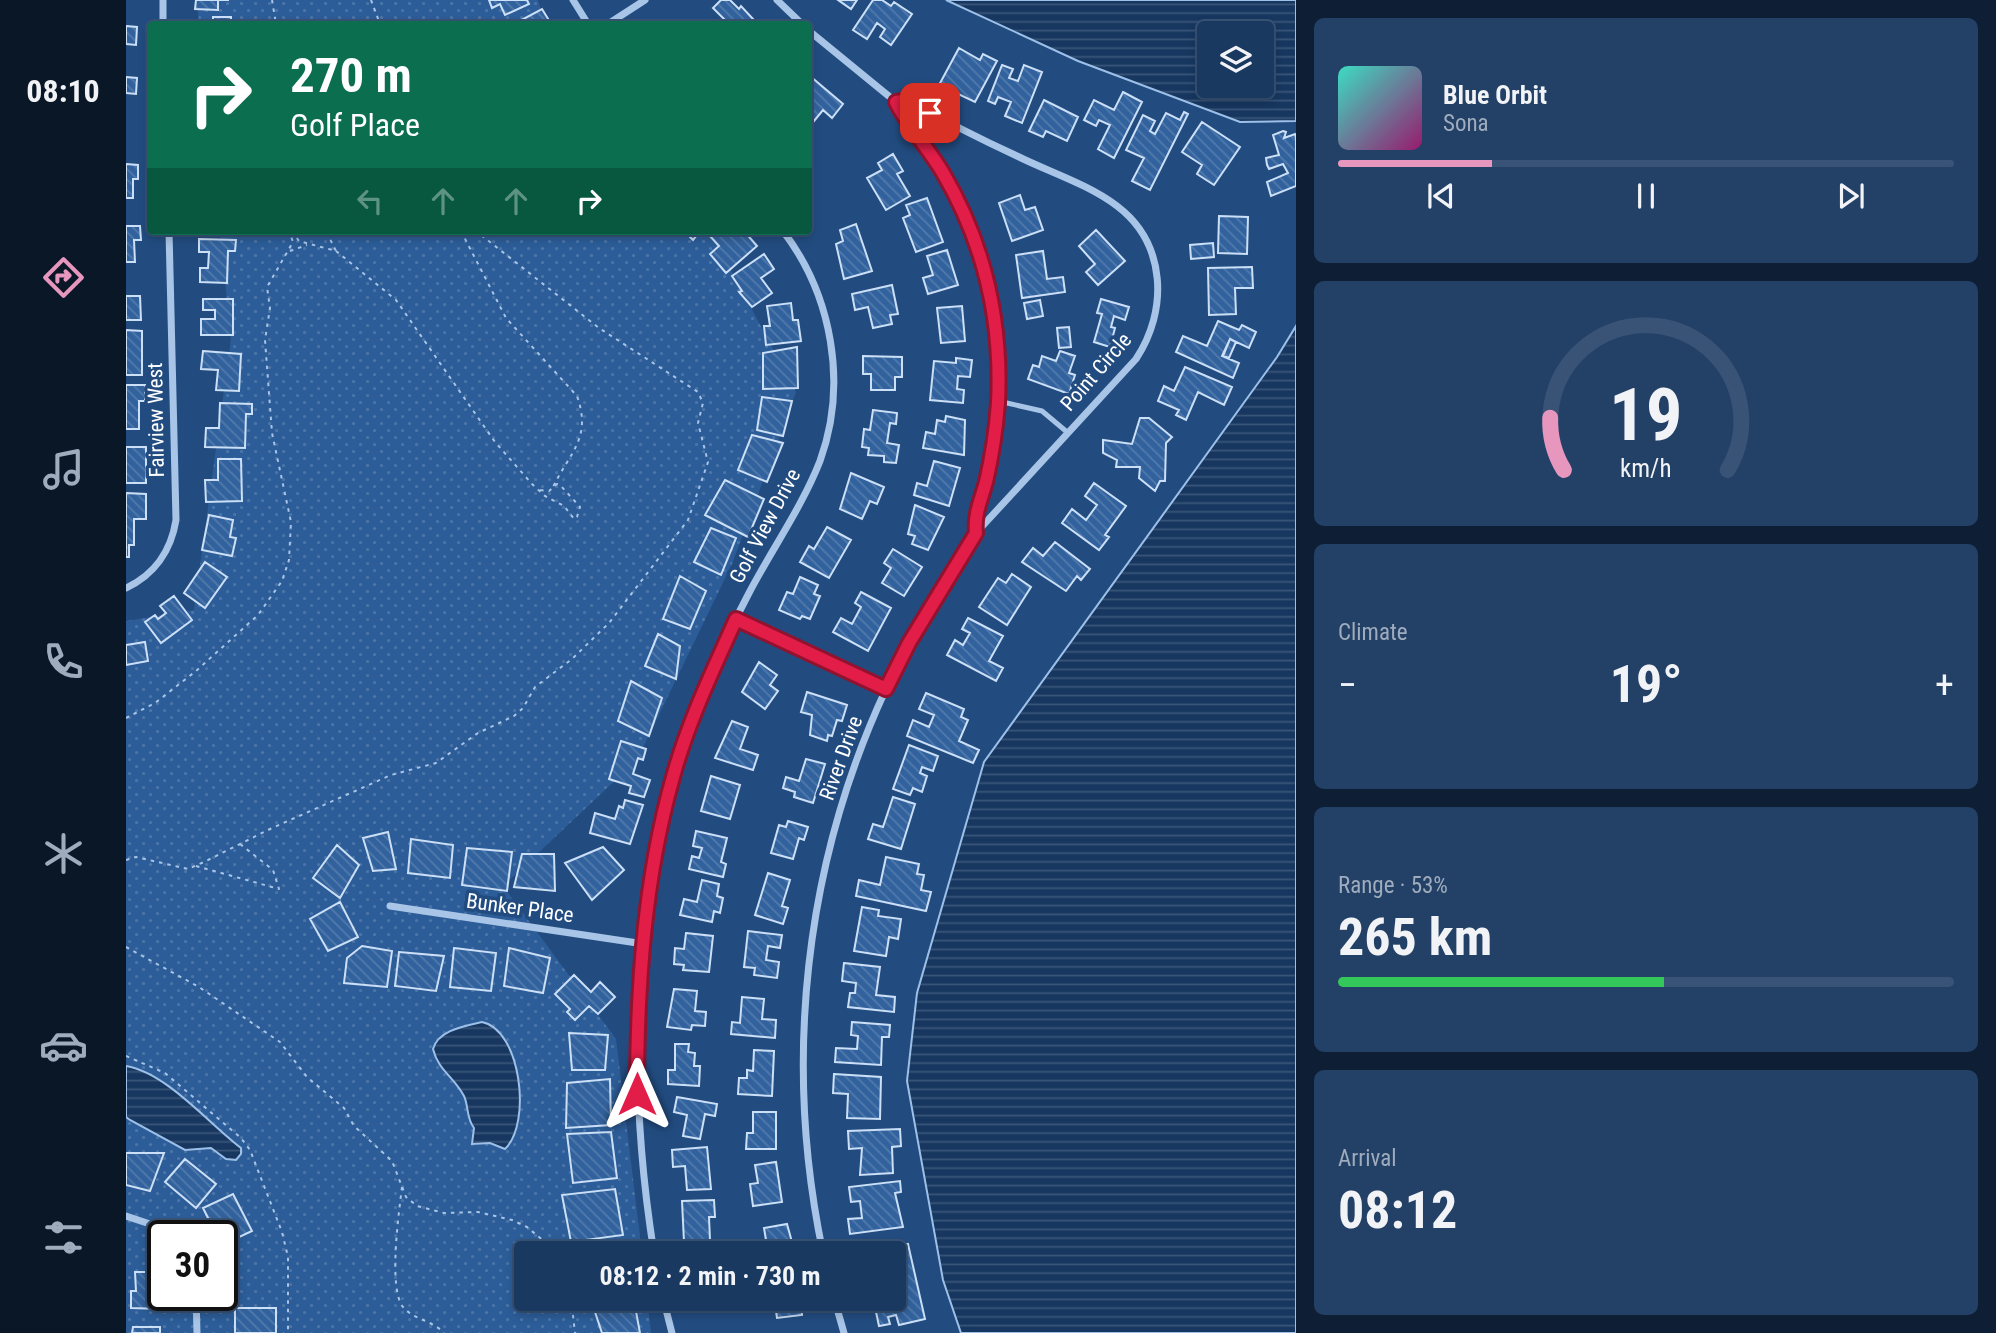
<!DOCTYPE html>
<meta charset="utf-8">
<style>
:root{--surface:#1a3960;--page:#234066;--text:#f1f3f6;--muted:#9facbd;--line:#385375;--accent:#e797bd}
body{margin:0;font-family:"Roboto Condensed",sans-serif;background:var(--page);color:var(--text);height:100vh;display:flex;flex-direction:column;font-size:26px;white-space:nowrap}
*{box-sizing:border-box;margin:0}
p{font-size:23px;color:var(--muted)}
.icon{flex:none;width:38px;height:38px;fill:none;stroke:currentColor;stroke-width:2;stroke-linecap:round;stroke-linejoin:round}
.map{position:relative;flex:1;overflow:hidden}
.panel{display:flex;flex-direction:column;gap:18px;padding:18px;background:#0e1f35;width:700px}
.panel>*{flex:none}
.hud{position:absolute;left:21px;top:21px;width:665px;height:214px;border-radius:7px;box-shadow:0 4px 10px #0003,0 0 0 2px var(--line);background:#0b6e4f;color:#fff;overflow:hidden}
.controls{position:absolute;left:1071px;top:21px;display:grid;gap:14px}
.controls a{display:grid;place-items:center;width:77px;height:77px;border-radius:7px;background:var(--surface);box-shadow:0 4px 10px #0003,0 0 0 2px var(--line);font-size:35px}
.speed{position:absolute;left:21px;top:1220px;display:flex;gap:14px;font-size:35px;font-weight:700;text-align:center}
.speed>*{display:grid;place-content:center;width:91px;height:91px;border-radius:50%;background:var(--surface);box-shadow:0 4px 10px #0003,0 0 0 2px var(--line);line-height:1}
.speed .limit{border:4px solid #111;border-radius:10px;background:#fff;color:#111}
.pin{position:absolute;display:grid;place-items:center;width:60px;height:60px;color:#fff;margin:-30px;border-radius:14px;box-shadow:0 4px 10px #0006}
.me{position:absolute;width:77px;margin:-38px;rotate:0deg;stroke-linejoin:round;filter:drop-shadow(0 0 5px #0008)}
.turn{display:flex;align-items:center;gap:24px;height:147px;padding:0 28px;font-size:32px}
.turn .icon{width:91px;height:91px;stroke-width:2.5}
.turn b{display:block;font-size:49px;line-height:60px}
.lanes{display:flex;align-items:center;height:66px;padding:0 28px;background:#0003;justify-content:center;gap:35px;direction:ltr}
.lanes .off{opacity:.35}
.big{font-size:52px;font-weight:700;line-height:1.1}
.panel .widget{flex:1;display:flex;flex-direction:column;justify-content:center;gap:10px;min-width:0;padding:0 24px;border-radius:10px;background:var(--page)}
.panel .dial{align-items:center;gap:0}
.dial svg{height:182px;overflow:visible;fill:none;stroke:var(--line);stroke-width:7;stroke-linecap:round;text-anchor:middle}
.dial text{fill:var(--text);stroke:none}
.song{display:flex;align-items:center;gap:21px}
.cover{width:84px;height:84px;border-radius:10px;background:linear-gradient(135deg,hsl(170 70% 55%),hsl(320 70% 35%))}
.played{height:7px;border-radius:4px;background:linear-gradient(90deg,var(--accent) 25%,var(--line) 25%)}
.keys{display:flex;justify-content:space-around;direction:ltr}
.heat{display:flex;justify-content:space-between;align-items:center;font-size:38px;direction:ltr}
.charge{height:10px;border-radius:5px;background:linear-gradient(90deg,#34c759 53%,var(--line) 0)}
.trip{position:absolute;left:388px;top:1241px;width:392px;height:70px;border-radius:7px;background:var(--surface);box-shadow:0 4px 10px #0003,0 0 0 2px var(--line);font-weight:700;line-height:70px;text-align:center}
main{display:flex;flex:1;min-height:0}
.menu{display:flex;flex-direction:column;width:126px;justify-content:space-around;align-items:center;background:#0a1726;color:var(--muted)}
.menu .icon{width:49px;height:49px}
.menu .current{color:var(--accent)}
.menu b{font-size:32px;color:var(--text)}
.map>svg:first-child{display:block}
.grass{fill:url(#grass-dots);fill-rule:evenodd}
.water{fill:url(#water-rules);stroke:#9cc0e8;stroke-width:2;fill-rule:evenodd}
.building{fill:url(#building-back-hatch);stroke:#cbdff6;stroke-width:2}
.lines{fill:none;stroke-linecap:round;stroke-linejoin:round}
.path{stroke:#a8c5e7;stroke-width:2;stroke-dasharray:3.5 5;stroke-linecap:butt}
.lane{stroke:#a8c5e7;stroke-width:5}
.street{stroke:#a8c5e7;stroke-width:7}
.route-casing{stroke:#92132f;stroke-width:18}
.route{stroke:#e11d48;stroke-width:12}
.labels{text-anchor:middle;stroke-width:7;stroke-linejoin:round;paint-order:stroke}
.street-label{font-size:21px;fill:#fff;stroke:#224c80}
</style>
<main>
<nav class="menu">
<b>08:10</b>
<svg class="icon current" aria-label="directions" viewBox="0 0 24 24"><path d="M12 3l9 9-9 9-9-9zM9 14v-3h6M13 9l2 2-2 2"/></svg>
<svg class="icon" aria-label="music" viewBox="0 0 24 24"><path d="M9 18V5l10-2v13"/><circle cx="6" cy="18" r="3"/><circle cx="16" cy="16" r="3"/></svg>
<svg class="icon" aria-label="phone" viewBox="0 0 24 24"><path d="M5 4h4l2 5-3 2q2 4 5 5l2-3 5 2v4C11 20 4 13 5 4z"/></svg>
<svg class="icon" aria-label="climate" viewBox="0 0 24 24"><path d="M12 3v18M4 7l16 10M4 17L20 7"/></svg>
<svg class="icon" aria-label="car" viewBox="0 0 24 24"><path d="M5 17H2v-5l4-1 3-4h7l3 4 3 1v5h-3M9 17h6M6 11h13"/><circle cx="7" cy="17" r="2"/><circle cx="17" cy="17" r="2"/></svg>
<svg class="icon" aria-label="filters" viewBox="0 0 24 24"><path d="M4 7h16M4 17h16"/><circle cx="9" cy="7" r="2"/><circle cx="15" cy="17" r="2"/></svg>
</nav>
<div class="map">
<svg width="1170" height="1333" viewBox="0 0 1170 1333">
<defs>
<pattern id="grass-dots" width="8" height="8" patternUnits="userSpaceOnUse" patternTransform="scale(1.75)"><rect width="8" height="8" fill="#2c5d98"/><path d="M2 2h.1M6 6h.1" fill="none" stroke="#4c75a7" stroke-width="1.8" stroke-linecap="round"/></pattern>
<pattern id="water-rules" width="6" height="5" patternUnits="userSpaceOnUse" patternTransform="scale(1.75)"><rect width="6" height="5" fill="#173760"/><path d="M0 2.5h6" fill="none" stroke="#3a5578"/></pattern>
<pattern id="building-back-hatch" width="6" height="6" patternUnits="userSpaceOnUse" patternTransform="scale(1.75)"><rect width="6" height="6" fill="#32629d"/><path d="M-1 5l2 2M0 0l6 6M5-1l2 2" fill="none" stroke="#517aac"/></pattern>
</defs>
<rect width="100%" height="100%" fill="#224c80"/>
<path class="grass" d="M71,0H412L419,24H73Z
M94,231H584L670,392L606,564L511,760L377,886L490,1039L516,1253H401V1298L521,1299L525,1333H0V621L68,610L105,339ZM37,1236H96V1295H37Z"/>
<path class="water" d="M820,0H1170V121L1114,122L952,61ZM1136,33V86H1083V33Z
M1170,326V1333H835L817,1280L781,1081L791,993L858,762L1151,357Z
M356,1022C395,1030 406,1123 379,1149L364,1143L346,1144L348,1128C340,1118 343,1107 338,1096C328,1077 312,1070 307,1049C312,1030 339,1026 356,1022Z
M0,1066C41,1073 82,1123 115,1148V1154L110,1160L100,1159L85,1148L59,1150L4,1120L0,1117Z"/>
<path class="building" d="M70,0H103H92V10L69,9Z
M363,0H401L403,4L379,15L374,4L366,8Z
M595,0H604L613,9L615,6L627,19L621,24H592L598,19L587,8Z
M712,0H731L725,9Z
M747,0H756L765,6L768,2L786,14L765,45L754,37L759,29L751,23L741,39L727,30Z
M416,9L424,22L419,24H388Z
M87,17H105V24H87Z
M0,26L11,27L10,45L0,44Z
M833,48L854,60L857,54L871,61L849,102L813,85Z
M876,65L887,69L883,78L892,81L898,65L916,72L896,123L879,116L885,102L872,97L869,104L862,101Z
M684,76L717,104L706,118L697,110L688,121L682,116Z
M0,77L11,78L10,94L0,93Z
M997,92L1016,102L988,158L972,149L984,125L973,120L970,126L958,120L968,100L988,110Z
M918,100L952,117L941,141L920,131L917,137L903,131Z
M1058,112L1062,114L1024,190L1006,181L1018,158L1000,150L1017,115L1029,121L1024,131L1029,134L1040,113L1054,120Z
M1076,122L1114,147L1088,185L1071,174L1076,165L1056,152Z
M1157,131L1160,132L1158,138L1169,134L1170,138V186L1145,196L1141,182L1162,173L1157,164L1143,169L1141,165L1140,158L1153,155L1147,135Z
M767,154L777,171L771,174L784,196L760,210L741,178L756,170L752,163Z
M0,164L12,165V179H7V198H0Z
M894,195L899,210L909,207L917,230L886,241L873,203Z
M801,198L817,242L790,252L777,218L784,215L780,205Z
M1093,216L1122,217L1121,254L1092,253Z
M730,224L746,271L718,279L710,244L717,241L714,230Z
M0,226H14L15,240H8L9,262H0Z
M970,230L999,261L972,285L960,272L969,264L953,246Z
M558,231H574L567,240Z
M590,231H618L631,246L600,273L584,254L593,246L584,236Z
M73,239L110,240L109,251H102L101,283L74,282V268H82L83,252H73Z
M1087,243L1088,257L1065,259L1064,245Z
M821,250L832,285L802,294L797,278L807,275L801,256Z
M917,251L921,279L937,277L939,292L896,298L890,255Z
M638,254L648,269L635,278L646,293L626,307L613,292L616,291L606,276Z
M1126,267L1127,288H1109L1110,314L1083,315L1082,268Z
M766,285L772,314L764,315L766,324L747,328L742,307L729,310L726,294Z
M0,296H14L15,320H0Z
M77,299H107V335H75V319H89V310H77Z
M975,299L1003,307L999,320L988,316L985,327L989,328L984,347L968,342L976,314L971,313Z
M914,300L917,316L901,319L898,303Z
M665,303L667,320H672L675,341L640,345L638,326H644L641,306Z
M836,306L839,341L815,343L811,308Z
M1092,321L1113,330L1116,325L1130,332L1123,348L1104,339L1096,356L1113,363L1107,378L1050,352L1057,336L1081,346Z
M943,327L945,347L933,348L931,328Z
M0,330L16,331V375H0Z
M1104,339L1110,342L1103,358L1097,356Z
M671,347L672,388L637,389V353Z
M77,351L115,354L113,391L90,390L92,370L75,369Z
M934,351L949,356L943,373L949,375L943,394L902,379L907,365L913,367L916,356L930,361Z
M737,356L776,357V377H769V390H745V374H737Z
M830,358L846,360L844,377L832,376L831,389L838,390L837,403L804,400L808,361L830,363Z
M1059,367L1106,387L1098,405L1072,392L1060,420L1050,415L1053,410L1032,401L1038,386L1048,391Z
M0,385H19V401H13V429H0Z
M636,397L666,401L657,436L631,430Z
M94,403L126,404V414H120L119,448L79,447L80,428H93Z
M747,410L771,413L770,424L764,423L761,443L773,445L770,463L758,462V456L742,455L743,448L736,447L738,429L744,430Z
M820,416L839,420L838,455L797,448L800,432L809,434L811,420L819,422Z
M1014,418H1023L1046,437L1040,443L1039,481H1034L1029,491L1013,478L1014,467H990L991,460L977,453V440L1006,444Z
M626,435L657,443L641,482L612,470Z
M0,447H20V483H0Z
M92,459H115L116,501L80,502L79,480H92Z
M808,461L834,468L823,506L788,495L791,483L801,486Z
M725,473L758,487L751,504L744,501L736,519L714,509Z
M599,480L638,499L622,537L579,515Z
M968,483L1000,506L979,535L983,537L973,550L936,523L946,509L960,520L971,505L959,496Z
M0,493L20,494V519H8V545H3V557H0Z
M789,505L818,517L802,550L786,544L789,536L782,534Z
M83,515L107,520L104,537L110,538L106,556L76,550Z
M701,527L725,540L703,578L674,562L683,546L688,549Z
M585,528L610,538L595,575L568,562Z
M929,542L964,569L955,580L951,576L940,591L896,562L907,548L917,556Z
M767,549L796,567L778,596L756,583L765,568L758,563Z
M79,562L101,577L79,608L58,593Z
M886,574L905,587L881,625L853,607L872,578L880,583Z
M554,576L580,591L564,629L537,619Z
M674,577L692,585L688,594L694,596L684,619L676,616L674,619L653,610L661,592L667,594Z
M735,592L765,608L742,651L707,632L715,618L726,624L735,607L729,603Z
M48,596L66,620L35,643L19,622L29,615L32,619L40,613L34,606Z
M842,618L877,636L863,661L877,668L870,681L821,655L829,640L837,645L844,633L836,629Z
M532,634L554,646L550,679L519,666Z
M19,642L22,661L0,665V645Z
M633,662L651,675L644,685L652,691L639,709L616,692Z
M505,681L536,698L523,736L492,721Z
M681,692L721,705L716,721L711,720L706,736L702,735L701,741L684,735L686,715L675,712Z
M800,693L838,709L835,717L842,720L833,741L853,750L847,763L781,736L787,720L803,727L808,715L793,709Z
M606,721L622,727L614,749L632,755L627,770L589,758Z
M495,741L520,749L517,760L512,758L507,774L524,780L518,797L503,793L505,786L483,779Z
M783,745L812,756L807,771L796,767L794,773L801,776L796,792L787,788L784,795L767,789Z
M680,759L699,764L687,803L668,797L669,792L657,788L660,777L673,781Z
M585,776L614,785L604,819L575,811Z
M767,797L789,804L775,849L742,839L747,824L757,827Z
M499,800L517,805L504,844L464,833L469,813L489,819L493,806L497,808Z
M662,821L682,827L678,840L673,838L667,859L645,853L653,825L660,827Z
M570,831L601,838L595,862L600,864L597,877L563,869L566,856L573,858L576,848L567,846Z
M262,832L270,869L247,871L237,838Z
M285,839L327,845L324,878L282,873Z
M211,845L233,865L214,898L187,878Z
M477,847L498,870L466,900L439,863Z
M341,848L386,852L381,891L336,885Z
M396,854H428L429,891L388,887Z
M760,857L793,864L791,874L798,875L795,890L805,892L800,911L730,896L733,880L754,885Z
M642,873L664,880L656,906L662,908L657,924L629,915Z
M576,880L593,884L591,896L597,898L594,913L588,911L586,922L554,915L558,899L571,902Z
M214,902L232,937L202,951L184,919Z
M736,907L753,910L752,916L775,919L772,939L763,937L760,956L728,951Z
M622,931L656,935L654,948L642,946L640,960L653,962L651,978L628,975L629,968L618,967Z
M560,933L587,936L583,972L557,970L558,965L548,964L549,948L558,949Z
M236,946L266,951L261,987L218,983L221,958Z
M328,948L370,953L365,991L324,987Z
M383,948L424,958L417,993L378,986Z
M273,952L318,956L310,991L269,986Z
M718,963L754,967L750,995L769,997L768,1012L722,1007L724,993H729L730,983L716,981Z
M448,975L465,992L474,982L489,997L472,1014L463,1006L449,1020L441,1012L444,1009L429,994Z
M548,989L571,991L569,1011L580,1012L579,1026L566,1025L565,1030L541,1027Z
M616,997L638,999L636,1019L650,1020L649,1038L605,1034L606,1022L614,1023Z
M726,1022L764,1025L763,1037H756L755,1065L709,1062L710,1048L731,1049L732,1036L725,1035Z
M443,1033L482,1035L479,1070H446Z
M549,1044H563L562,1052L569,1053L568,1066H574L573,1086L542,1084V1070H549Z
M628,1050L648,1051L646,1096L612,1094L613,1078H621V1070L627,1071Z
M708,1074L755,1077L754,1119L721,1118L722,1094L707,1093Z
M484,1079L485,1125L440,1128L441,1083Z
M551,1097L591,1104L589,1116L579,1114L574,1139L557,1136L561,1115L548,1112Z
M627,1112H650V1149H620L621,1133H627Z
M774,1129L775,1146L766,1147L767,1173L734,1175L736,1148L723,1149L722,1131Z
M485,1132L491,1178L447,1183L441,1134Z
M581,1147L585,1189L561,1190L559,1166L547,1167L546,1150Z
M0,1153H38L24,1191L0,1185Z
M59,1159L90,1184L70,1208L39,1182Z
M650,1162L656,1202L627,1206L624,1184L632,1183L629,1165Z
M774,1181L775,1192L769,1193L777,1227L724,1234L722,1219L736,1218L734,1201L725,1202L723,1187Z
M489,1189L497,1235L445,1242L436,1195Z
M107,1194L126,1231L96,1245V1236H91L77,1208Z
M588,1200L589,1217H583L584,1240L558,1242L556,1201Z
M661,1224L669,1253H637L636,1247L641,1246L638,1228Z
M782,1244L799,1319L773,1325L770,1315L762,1317L764,1324L753,1326L747,1298H768V1253H760L759,1248Z
M9,1272H35V1309L5,1308V1291H10Z
M648,1298H674L676,1315L651,1318Z
M509,1306L514,1333H476L469,1312Z
M109,1308H150V1333H109Z
M7,1327H34V1333H6Z"/>
<g class="lines">
<path class="path" d="M146,0L150,24
M245,0L254,24
M166,231L173,241L210,251L200,231
M335,231L380,318L451,396C466,438 444,452 427,487
M164,251L181,245
M210,251L270,300L369,442L406,484L419,496L438,506L448,519L451,517L454,507L435,486L431,484L423,491L413,490
M0,718L29,703L70,671L132,615L156,581L163,560L165,522L146,433L139,340L144,308L141,287L167,242L163,231
M0,860L10,857L62,869L78,862L144,829L265,775L310,763L352,733L388,716L397,708L409,687L446,659L483,623L562,520L582,462L572,423L577,403L572,392L473,328L350,231
M70,866L153,889L147,870L114,844
M0,947L73,987L154,1042L181,1077L218,1108L228,1126L266,1161L280,1197L291,1206L318,1213L352,1212L386,1220L401,1227L432,1253
M0,1056L39,1073L115,1138L124,1150L156,1232L162,1257V1333
M276,1187C273,1212 262,1288 277,1307C288,1320 306,1320 318,1333
M445,1298L449,1333"/>
<path class="lane" d="M872,401L916,411L941,432"/>
<path class="street" d="M37,0V24
M447,0L462,24
M651,0L676,24
M482,24L519,0
M682,30L770,102L816,171L832,201L854,256L868,314L873,382L866,453L848,519L850,533C843,548 833,560 824,573C800,610 779,650 760,689C678,865 657,1063 697,1253
M770,102L781,100C817,120 854,139 891,156C923,172 962,184 991,206C1041,244 1042,311 1010,359L850,533
M0,588C28,575 45,551 50,520L43,231
M610,619L760,689
M264,906L518,944
M0,1216L24,1224L41,1236
M528,1253C503,1096 504,931 547,777C564,714 592,652 623,593C646,549 676,507 694,461C722,384 706,295 657,231
M70,1295L71,1333
M537,1298L546,1333
M708,1298L718,1333"/>
</g>
<g class="lines">
<defs>
<path id="route" d="M511,1094C511,988 518,879 547,777C562,722 587,670 610,619L760,689L783,643L850,533C848,514 855,500 860,482C866,456 870,430 872,403C876,322 858,243 817,173C803,149 783,128 770,102L781,100L804,113"/>
</defs>
<use href="#route" class="route-casing"/>
<use href="#route" class="route"/>
</g>
<g class="labels">
<g class="street-label">
<text transform="translate(970 372) rotate(-49)" y="7">Point Circle</text>
<text transform="translate(30 420) rotate(-91)" y="7">Fairview West</text>
<text transform="translate(639 526) rotate(-62)" y="7">Golf View Drive</text>
<text transform="translate(715 758) rotate(-70)" y="7">River Drive</text>
<text transform="translate(394 908) rotate(8)" y="7">Bunker Place</text>
</g>
</g>
</svg>
<div class="controls">
<a><svg class="icon" aria-label="layers" viewBox="0 0 24 24"><path d="M12 4l9 5-9 5-9-5zM3 14l9 5 9-5"/></svg></a>
</div>
<div class="speed"><div class="limit">30</div></div>
<div class="pin" style="left:804px;top:113px;background:#d93025"><svg class="icon" aria-label="arrive" viewBox="0 0 24 24"><path d="M6 21V4h12l-3 4 3 4H6"/></svg></div>
<svg class="me" style="left:511px;top:1094px" viewBox="-20 -20 40 40"><path d="M0-17L14 15 0 8-14 15z" fill="#e11d48" stroke="#fff" stroke-width="4"/></svg>
<div class="trip">08:12 · 2 min · 730 m</div>
<div class="hud">
<div class="turn"><svg class="icon" aria-label="right" viewBox="0 0 24 24"><path d="M7 20v-9h11M14 6l5 5-5 5"/></svg><div><b>270 m</b>Golf Place</div></div>
<div class="lanes"><svg class="icon off" aria-label="left" viewBox="0 0 24 24"><path d="M17 20v-9H6M10 6l-5 5 5 5"/></svg><svg class="icon off" aria-label="ahead" viewBox="0 0 24 24"><path d="M12 20V5M6 11l6-6 6 6"/></svg><svg class="icon off" aria-label="ahead" viewBox="0 0 24 24"><path d="M12 20V5M6 11l6-6 6 6"/></svg><svg class="icon" aria-label="right" viewBox="0 0 24 24"><path d="M7 20v-9h11M14 6l5 5-5 5"/></svg></div>
</div>
</div>
<section class="panel">
<div class="widget">
<div class="song"><i class="cover"></i><div><b>Blue Orbit</b><p>Sona</p></div></div>
<div class="played"></div>
<div class="keys"><svg class="icon" aria-label="previous" viewBox="0 0 24 24"><path d="M18 5L8 12l10 7zM5 5v14"/></svg><svg class="icon" aria-label="pause" viewBox="0 0 24 24"><path d="M8 5v14M16 5v14"/></svg><svg class="icon" aria-label="next" viewBox="0 0 24 24"><path d="M6 5l10 7-10 7zM19 5v14"/></svg></div>
</div>
<div class="widget dial"><svg viewBox="0 0 100 80">
<path d="M14 69A42 42 0 1 1 86 69"/>
<path d="M14 69A42 42 0 0 1 8 46" stroke="#e797bd"/>
<text x="50" y="56" font-size="32" font-weight="700">19</text>
<text x="50" y="72" font-size="11">km/h</text>
</svg></div>
<div class="widget"><p>Climate</p>
<div class="heat"><a>−</a><b class="big">19°</b><a>+</a></div>
</div>
<div class="widget"><p>Range · 53%</p><b class="big">265 km</b><div class="charge"></div></div>
<div class="widget"><p>Arrival</p><b class="big">08:12</b></div>
</section>
</main>
